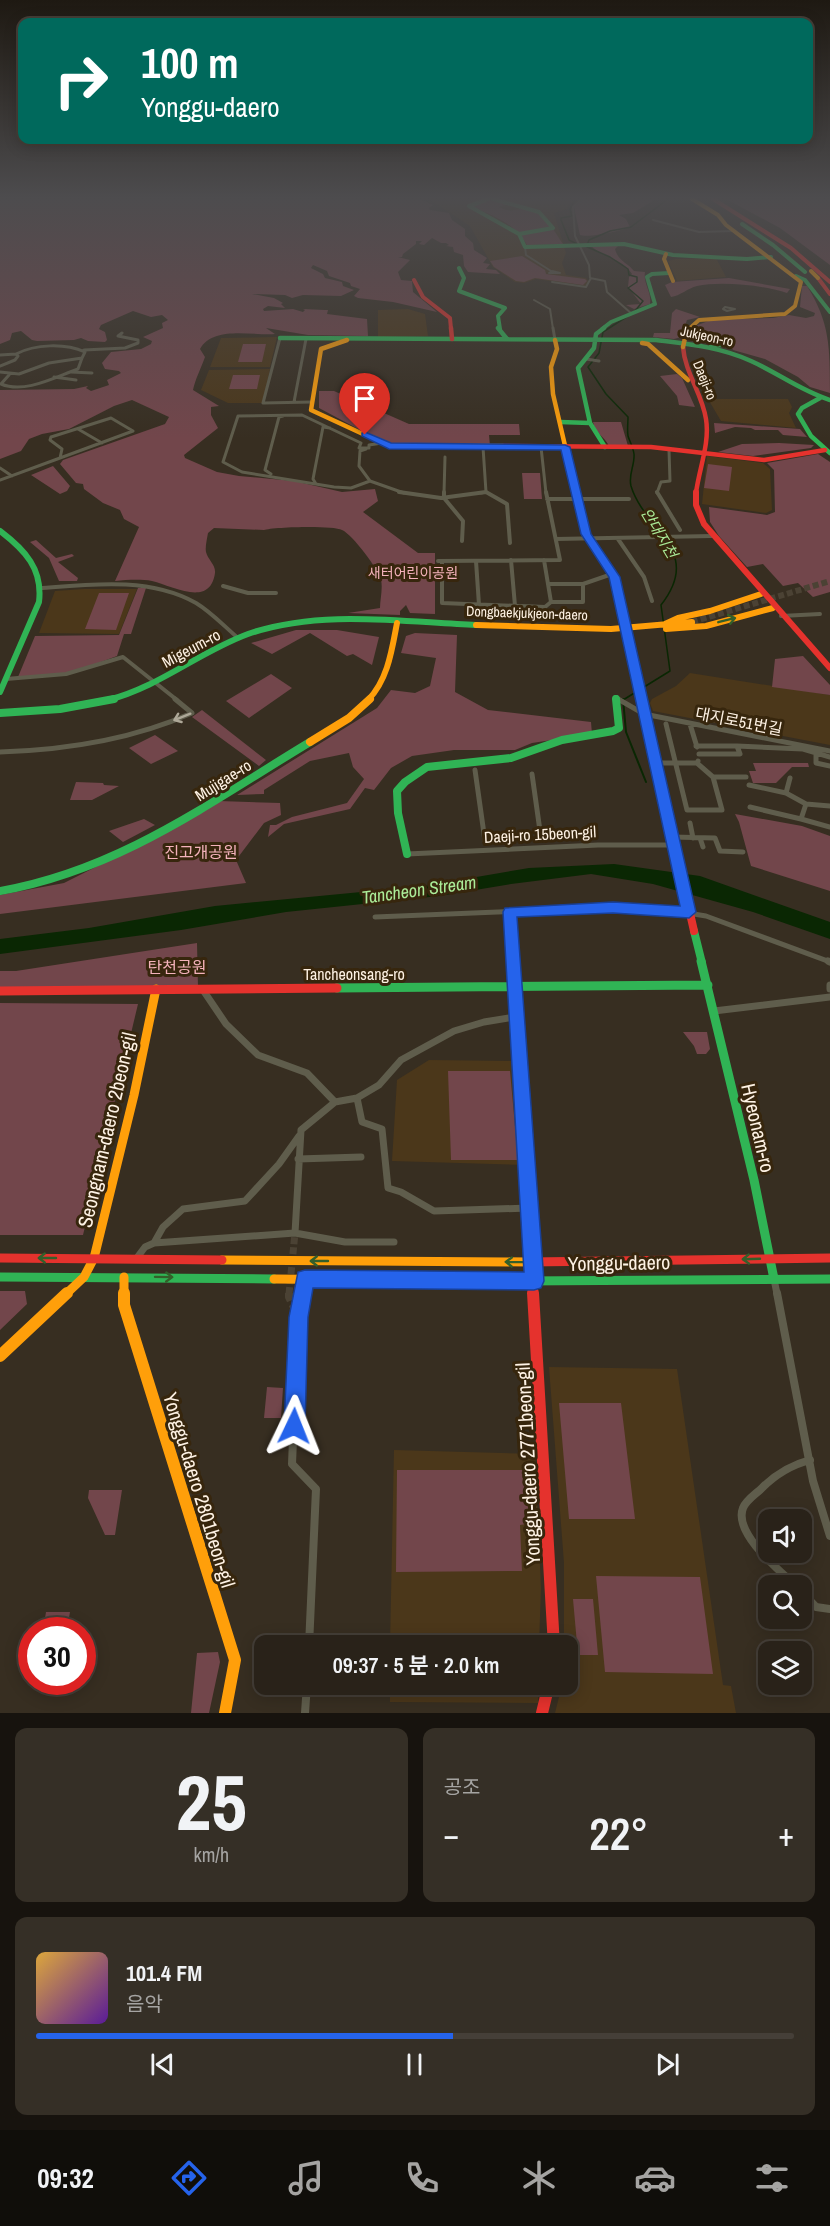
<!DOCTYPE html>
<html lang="ko">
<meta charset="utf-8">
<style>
:root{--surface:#292219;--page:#352f26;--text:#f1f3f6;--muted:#a5a4a2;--line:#453f38;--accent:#2563eb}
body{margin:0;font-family:"Archivo Narrow","Noto Sans KR",sans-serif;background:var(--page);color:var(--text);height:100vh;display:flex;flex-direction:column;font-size:22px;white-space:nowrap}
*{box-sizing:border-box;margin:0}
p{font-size:20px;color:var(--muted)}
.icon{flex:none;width:33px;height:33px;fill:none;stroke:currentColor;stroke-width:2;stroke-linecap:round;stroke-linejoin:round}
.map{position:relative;height:1713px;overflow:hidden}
.sheet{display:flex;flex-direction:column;gap:15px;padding:15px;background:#17130e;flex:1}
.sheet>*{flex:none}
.hud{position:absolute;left:18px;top:18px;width:795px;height:126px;border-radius:12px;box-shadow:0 3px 15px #0003,0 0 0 2px var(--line);background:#00695c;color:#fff;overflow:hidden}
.fabs{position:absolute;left:758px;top:1509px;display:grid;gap:12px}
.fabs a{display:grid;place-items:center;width:54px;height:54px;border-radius:12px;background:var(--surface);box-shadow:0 3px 15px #0003,0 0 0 2px var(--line);font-size:30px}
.speed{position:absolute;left:18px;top:1617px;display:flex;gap:12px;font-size:30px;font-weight:700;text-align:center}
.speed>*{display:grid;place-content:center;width:78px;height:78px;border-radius:50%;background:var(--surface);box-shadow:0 3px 15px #0003,0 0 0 2px var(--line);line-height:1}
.speed .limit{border:9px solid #d22;background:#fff;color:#111}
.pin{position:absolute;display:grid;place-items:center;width:51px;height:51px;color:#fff;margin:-62px -26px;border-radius:50% 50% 50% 0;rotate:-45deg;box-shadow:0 0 6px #0007}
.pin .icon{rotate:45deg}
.me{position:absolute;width:66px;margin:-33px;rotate:2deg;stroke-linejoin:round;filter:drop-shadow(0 0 4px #0008)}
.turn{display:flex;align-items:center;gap:21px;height:126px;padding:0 24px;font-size:27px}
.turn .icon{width:78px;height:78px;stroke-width:2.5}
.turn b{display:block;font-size:42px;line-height:51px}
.big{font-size:45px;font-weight:600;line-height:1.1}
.sheet .tile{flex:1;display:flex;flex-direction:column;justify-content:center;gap:9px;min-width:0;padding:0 21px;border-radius:12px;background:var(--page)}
.sheet .dial{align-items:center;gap:0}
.dial b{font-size:78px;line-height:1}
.song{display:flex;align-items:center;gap:18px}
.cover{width:72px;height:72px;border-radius:9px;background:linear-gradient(135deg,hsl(40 70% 55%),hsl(270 70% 35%))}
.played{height:6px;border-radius:3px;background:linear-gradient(90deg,var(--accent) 55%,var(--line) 55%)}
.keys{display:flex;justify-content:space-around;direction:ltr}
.heat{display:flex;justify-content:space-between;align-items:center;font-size:33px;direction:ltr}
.sheet .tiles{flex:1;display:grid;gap:15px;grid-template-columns:1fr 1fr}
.tile:last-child{grid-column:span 2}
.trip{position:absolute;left:254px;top:1635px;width:324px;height:60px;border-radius:12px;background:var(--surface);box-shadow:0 3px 15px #0003,0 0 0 2px var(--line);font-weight:600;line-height:60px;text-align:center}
.tab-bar{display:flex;height:96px;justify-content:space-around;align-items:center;background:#100e0a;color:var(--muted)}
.tab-bar .icon{width:42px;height:42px}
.tab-bar .active{color:var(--accent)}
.tab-bar b{font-size:27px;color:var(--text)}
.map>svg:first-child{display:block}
.built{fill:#4b371a}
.green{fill:#72464b}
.water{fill:#0a2703}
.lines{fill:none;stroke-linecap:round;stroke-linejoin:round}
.stream-far1{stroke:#0a2703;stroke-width:1.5}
.stream{stroke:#0a2703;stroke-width:2}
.street-tunnel-far1{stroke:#4b4234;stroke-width:7;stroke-dasharray:7 3;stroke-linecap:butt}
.street-tunnel{stroke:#4b4234;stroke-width:8;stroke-dasharray:8 4;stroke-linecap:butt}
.secondary-tunnel{stroke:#4b4234;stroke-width:6;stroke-dasharray:6 3;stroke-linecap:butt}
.street-far5{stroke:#5f5d4c;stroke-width:2}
.street-far4{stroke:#5f5d4c;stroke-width:3}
.street-far3{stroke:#5f5d4c;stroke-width:4}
.street-far2{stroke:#5f5d4c;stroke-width:5}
.street-far1{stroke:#5f5d4c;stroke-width:7}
.street{stroke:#5f5d4c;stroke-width:8}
.fast-far4{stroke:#30b455;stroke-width:4}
.fast-far3{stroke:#30b455;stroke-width:4.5}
.fast-far2{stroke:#30b455;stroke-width:6}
.fast-far1{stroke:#30b455;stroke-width:8}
.fast{stroke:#30b455;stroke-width:9}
.slow-far5{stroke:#ff9f0a;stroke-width:4}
.slow-far4{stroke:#ff9f0a;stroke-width:4.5}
.slow-far3{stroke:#ff9f0a;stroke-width:6}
.slow-far2{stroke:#ff9f0a;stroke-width:8}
.slow-far1{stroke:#ff9f0a;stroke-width:9}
.slow{stroke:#ff9f0a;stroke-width:12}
.jam-far5{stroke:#e5322d;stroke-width:4}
.jam-far4{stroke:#e5322d;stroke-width:4.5}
.jam-far3{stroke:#e5322d;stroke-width:6}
.jam-far2{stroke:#e5322d;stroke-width:8}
.jam-far1{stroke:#e5322d;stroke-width:9}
.jam{stroke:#e5322d;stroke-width:12}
.slow-bridge-far1{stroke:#ff9f0a;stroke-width:4}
.slow-bridge{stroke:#ff9f0a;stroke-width:4.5}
.oneway{stroke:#345f2a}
.oneway2{stroke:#aea898}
.route{fill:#2563eb;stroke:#184099;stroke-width:1.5}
.labels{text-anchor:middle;stroke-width:6;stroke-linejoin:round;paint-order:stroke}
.far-street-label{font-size:14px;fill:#fef2e4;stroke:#37260d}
.far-park-label{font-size:14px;fill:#f4b2bb;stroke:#37260d}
.far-water-label{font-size:15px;font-style:italic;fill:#abec98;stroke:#37260d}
.street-label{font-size:16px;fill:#fef2e4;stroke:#37260d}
.park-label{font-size:16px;fill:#f4b2bb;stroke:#37260d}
.water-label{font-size:18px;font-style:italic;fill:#abec98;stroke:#37260d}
.near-street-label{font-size:20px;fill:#fef2e4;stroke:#37260d}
</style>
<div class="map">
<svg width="830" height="1713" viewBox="0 0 830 1713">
<rect width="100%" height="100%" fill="#372e21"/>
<path class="built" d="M429,199L571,200L567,209L554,213L566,253L562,263L566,275L586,278L589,282L585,286L536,279L524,283L515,282L493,267L470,226Z
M716,258L726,277L677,281L668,261L676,259Z
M408,309L425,314L428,336L378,337V310Z
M277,337L270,367H210L221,338Z
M270,369L263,403H228L201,390L209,370Z
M708,399H788L792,407L789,413L796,428L721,421Z
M707,456L763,463L770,469L772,510L766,513L702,504Z
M84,589H137L119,634L39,633L55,591Z
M690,673L830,695V745L653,711L650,703L652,699L676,686Z
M429,1060L515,1061L523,1165L392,1161L397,1080Z
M549,1367L677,1369L723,1685L731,1686L736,1713H555L562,1685L567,1684V1646L564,1645V1563Z
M394,1450L535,1454L541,1588L539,1645L390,1646Z
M390,1685H538V1703L390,1702Z"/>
<path class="green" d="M0,199H420L433,205L429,208L430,210L449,213L452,220L465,229V236L473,243L474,250L487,258L483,263L490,264L486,269L496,270L500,274L468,272L464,266L463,255L454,252L453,247L446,246L449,245L446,243H441L432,238L424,245L419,244L422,241H416V244L403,254L402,257H398L410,260L398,272L401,280L412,281L413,292L437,312L393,302L358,298L354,296L360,289L351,286L350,283L329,276L327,271L313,265L311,268L323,274L325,278L342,282L343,286L354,290L341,296L303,295L292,298L285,295L252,294L274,298L283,303L281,304L285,308L268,306L263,309L264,311L293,309L303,312L305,310L303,309L325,310H328L327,314L367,319L368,336L308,335L266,328L275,334C254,336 213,325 200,349L205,357C201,368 195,380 193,390L219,406L211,407V415L218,428L184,455L185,458L217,472L239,476L294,481L342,492L375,489L378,501L363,512L418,553H435V614L410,613L406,605L400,611V615L348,613L380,608C380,600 383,588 381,580C379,570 352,534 342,530C333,525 273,527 264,530L214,528L208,533C207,539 205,547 206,552C208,560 216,565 215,573C210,608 173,586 152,581C140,579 127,580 115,581L139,527L124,519L120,510L103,503L84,489L83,484L76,483L60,464L63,460L165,424L169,417L132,400L114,406L69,429L42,434L29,439L21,451L0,459V390L74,389L88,386L86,388L91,391L109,385L107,380L121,373L119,371L105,369L102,363L111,352L141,349L151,344L152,341L143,337L163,328L162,323L168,320L162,315L151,317L133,311L101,325L99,329L105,332L107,340L105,342L88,341L81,338L74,340L37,341L32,340L21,331L12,333L10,340L0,344Z
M489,199L510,203L499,207C513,214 513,208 526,209C542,209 555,232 563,244L527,245C515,223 493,216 471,206Z
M581,199H656L633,213L619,215L626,219L630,227C620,231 590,238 580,235L574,207Z
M726,199H830V265L780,228Z
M619,245L615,249C618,261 628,263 634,271L645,272C643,284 652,292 650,304L634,309L626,305L641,304L628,287L629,277L632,274C622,258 604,258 591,246Z
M522,256L545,270L546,274L585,279L587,281L583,285L535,278L524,282L516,281L494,267L490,261Z
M729,278L790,289L787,293C764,285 720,281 697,286C688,288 680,296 671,297L665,285L672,282Z
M802,286H807C830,323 830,347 830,393L810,387L798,377L765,359L733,350L728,337L696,332L695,326L711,320L773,318L789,315L806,318L814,316L815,313L800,307Z
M676,309L700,317L687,320L681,337L674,339L653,337L654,333H670L672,313Z
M243,344H266L262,362H238Z
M677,374L682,378L695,407L679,405L677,396L660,376Z
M233,375H260L257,389H229Z
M319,391H334L409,424H519L520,435H489L490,446H390L319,408Z
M593,422H621L628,446H609C604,436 595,433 593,422Z
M714,423L800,429L807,437L783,435L778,430H755L751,428L735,427L715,433Z
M779,443L814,445L811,448L753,456L718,452L742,444Z
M818,454L830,462V592L813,597L798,583L783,586L763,564L747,567L719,536L710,522L709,507L767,515L775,512L774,470L767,463Z
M708,464L732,467L729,491L704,488Z
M53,466L70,486L67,491L60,494L31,475Z
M522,473H540L542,499H524Z
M36,540L56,558L72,554L74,556L58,562L78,578L77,581H59L49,558L30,542Z
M138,588H146L131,634H124L117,656L71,673L18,677L35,636L119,635Z
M99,593H129L116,630L85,629Z
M296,630H337L379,637L372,665L353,654L347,656L310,633L272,654L251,643Z
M415,633L457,635L455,692L488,710L591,722L592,734L532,743L515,750H454L412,756L391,768L374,790L365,788L350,809L284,824L268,837L270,825H276L292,817L347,803L364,779L353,767L349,753L310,761L264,790V794L237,795L377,708L391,690L415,693L430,686L436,658L401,653L406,636Z
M803,656L830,685V695L772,687L775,659Z
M271,674L292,688L249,718L226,701Z
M202,710L266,760L259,766L192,717Z
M155,735L178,751L151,764L129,748Z
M753,763H808L809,767H792L776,783H753L749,771H756Z
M76,782L103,783L104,785L119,786L92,800H70Z
M219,801L280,803L281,815L264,823L236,860L246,883L0,914V895L64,883L175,827Z
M735,814L802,826L830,836V891L751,866L739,822Z
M144,819L155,825L123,842L109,831Z
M197,943L198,987L0,988V971H16Z
M0,1003L138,1004L83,1235H0Z
M683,1032H707L710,1049L706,1054H697L694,1046Z
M448,1071H510L518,1160H451Z
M0,1291H25L27,1304L0,1330Z
M267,1387L283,1388L281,1418H264Z
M559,1403H621L635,1519H569Z
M397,1470H529L533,1523L520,1525L522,1571L396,1572Z
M89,1490H122L115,1535H105L88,1498Z
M596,1576L700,1577L713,1674L605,1672Z
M573,1599H593L598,1655H578Z
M46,1612H70L67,1630H43Z
M218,1652L220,1662L209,1713H191L197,1653Z"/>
<path class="water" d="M614,864L700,876L830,922V939L753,912L653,884L591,874L511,884L439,896L286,912L181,930L0,954V939L89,928L215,906L424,886L529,868Z"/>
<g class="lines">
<path class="stream-far1" d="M574,201L570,209L572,216L561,218V220L569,240L577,244
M587,245L589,240L610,231L631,227L668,199
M585,246L610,257L628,269L629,275L637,277V282L628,288L643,301L635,311
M623,700L670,671L661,605C704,550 645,532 631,486C628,475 635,465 634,454C633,447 630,442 628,436C627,430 628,423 628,417L606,394L588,367L599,353L603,332L628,316"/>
<path class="stream" d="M623,699L626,732L646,782
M674,860L676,875"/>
<path class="street-tunnel-far1" d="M289,1294L295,1233"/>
<path class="street-tunnel" d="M289,1293V1297L298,1316"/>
<path class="secondary-tunnel" d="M692,622L830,581"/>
<path class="street-far5" d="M582,199L573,207L575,236L589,265L590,278L605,281L607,292L632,314
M653,220L699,232L734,231
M525,247L526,255L551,271
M552,271L560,273H549Z
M552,282L586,287L591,278
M534,300L550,309L553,329
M725,307L735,309L727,311L723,309Z"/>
<path class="street-far4" d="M553,328L555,340
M280,338L263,403L312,402
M84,350L125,348L138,343V340L118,336L122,333
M0,355L16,354
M586,359L599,361
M0,366L15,360L18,356L16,354C35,344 65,343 85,352L82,358L49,363L19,374L0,372
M71,372L92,373
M9,375L1,384C25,394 55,377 78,369L82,358
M54,377L76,380
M294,402L306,339
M111,418L133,431L60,458L62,449L50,440L51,437Z
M78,429L102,443
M382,443L369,445V448H359L361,443L302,415L238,416L223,462L242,472L334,487L351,488L370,481L404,493
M541,447L546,493
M366,449L360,451L359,466L370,481
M0,468L12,476
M271,474L265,470L279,417L283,416
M0,480L60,458
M316,484L313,479L323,427L330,428
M444,493L445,457
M481,493L486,492L483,447
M657,493L661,482L670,481L669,450"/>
<path class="street-far3" d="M399,492L441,498L486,492
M444,492V498L463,521L462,541
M486,492L507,504L510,543
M657,492L680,530
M547,499H629
M556,539L712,536
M618,539L644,577L652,601
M511,560L515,606
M438,561L560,560L546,492
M442,561V603L545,607L551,602L544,560
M476,561L479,605
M548,584H583L612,574
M223,586L248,593H276
M42,588C92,584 150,577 196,603C211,612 224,626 238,638
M551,602H583V584
M781,616L820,614
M6,679L66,674L123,657L177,700
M616,698L620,700"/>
<path class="street-far2" d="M618,699L644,714L830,751
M666,724L687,810H722L713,777L697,763
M690,724L697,747
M696,746H737L740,754H699
M737,746L803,749L830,757
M0,752C66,750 131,740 192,713L175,699
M816,754V763L830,766
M656,763H697L698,761
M475,770L485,841
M532,774L541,838
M713,777H746
M749,785L786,793L806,804L830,806
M786,793L790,778
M750,807L801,819L806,804
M801,819L830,827
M690,823L693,838
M672,837L715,838L720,851L743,852
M700,838L703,847
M407,854L598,845H674
M375,917L595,908L663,909L706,916L830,962"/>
<path class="street-far1" d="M828,961L830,962
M830,985V989
M203,990L226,1024L258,1055L307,1073L335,1102
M714,1011L830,997
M357,1098L362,1122L382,1129L388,1188L401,1192L434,1211L529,1208
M298,1159L361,1157
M295,1233L301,1130L335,1102L357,1098L379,1085L401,1060L454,1031L484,1022L515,1017
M154,1243L163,1227L183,1209L245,1201L279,1164L299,1136
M136,1259L145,1247L154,1243L295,1233L345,1242H394
M774,1279L777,1294
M302,1294L305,1280"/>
<path class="street" d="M303,1293L298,1317L292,1464L316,1489L309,1646
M777,1293L813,1481L830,1536
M796,1586C780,1571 733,1533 743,1508C746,1500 756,1494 762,1488C776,1474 791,1465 810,1460
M801,1591L816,1607L830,1609
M305,1713L307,1684"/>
<path class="fast-far4" d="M493,199L539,212L553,228L519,234
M469,206L519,234L525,247L624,244L673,255L747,259L771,257
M469,206L488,199
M742,224L773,245L805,272
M459,268L464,278L459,291L505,308L498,316L500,329
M796,276L805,280L830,312
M602,329L611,322L655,304L647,277L652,274L669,273"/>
<path class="fast-far3" d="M498,328L507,339
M686,335L711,336L721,342V345L711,346
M280,338L656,340C688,344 721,347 751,361C778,373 801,391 830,400
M820,398L802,408L798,414L811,436L830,453
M560,422L590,423L605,447
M590,423L578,368L594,348L596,334L604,328"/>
<path class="fast-far2" d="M0,531C25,550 43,569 39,602L0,692
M616,698V700
M108,700C159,687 199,652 248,634C320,609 402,622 476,625"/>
<path class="fast-far1" d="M0,713L60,709L114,699
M407,854L398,813L397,791L405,782L427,767L511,758L562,740L613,731L619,728L616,699
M0,891C119,870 209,803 310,742
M510,912L513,963
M694,931L702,963"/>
<path class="fast" d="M513,961L527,1187
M701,961L754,1180L774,1279
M337,988L708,985
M0,1277L274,1279
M521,1281L830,1279"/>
<path class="slow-far5" d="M666,254L664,259L673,281
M689,329L699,320L785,314L795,306L801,282L726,225L718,215L692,199"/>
<path class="slow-far4" d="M685,338L689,328
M347,340L321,349L311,410L389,446H503
M555,340L557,349L551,367L553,394L576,493
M642,343L648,344L688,380"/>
<path class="slow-far3" d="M576,492L586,534L614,577L642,700
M665,624L678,618L710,611L761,594
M476,625L611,629L692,622
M666,629L706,626L773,608
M368,700C388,680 392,649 397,623"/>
<path class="slow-far2" d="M641,699L650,737
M310,742L349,718L370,699"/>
<path class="slow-far1" d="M222,1260L529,1262
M124,1277V1294
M274,1279L521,1281
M66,1294L84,1277L94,1258L134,1095L156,989"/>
<path class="slow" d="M124,1293V1305L235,1660L225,1713
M0,1356L67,1293"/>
<path class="jam-far5" d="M713,199L791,248L830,282
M818,278L830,294
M414,280L423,297L450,318L451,329"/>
<path class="jam-far4" d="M451,328L452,339
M683,347C685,373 702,393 706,419C710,443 699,469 696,493
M503,446L651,447L764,460L825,450"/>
<path class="jam-far3" d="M696,492V505L704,524L830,668"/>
<path class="jam-far2" d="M650,737L694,931"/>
<path class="jam-far1" d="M0,991L337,988
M527,1187L533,1294
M0,1258L222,1260
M529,1262L830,1258"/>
<path class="jam" d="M533,1293L554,1646
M542,1713L549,1684"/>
<path class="slow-bridge-far1" d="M811,271L818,278"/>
<path class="slow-bridge" d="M683,347L685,338"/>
</g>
<defs><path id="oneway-shaft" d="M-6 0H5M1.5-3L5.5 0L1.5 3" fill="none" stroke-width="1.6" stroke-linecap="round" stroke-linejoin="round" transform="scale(1.5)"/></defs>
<g class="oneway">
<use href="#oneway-shaft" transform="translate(727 620) rotate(-14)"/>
<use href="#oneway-shaft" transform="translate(47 1258) rotate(180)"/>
<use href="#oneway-shaft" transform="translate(751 1259) rotate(178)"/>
<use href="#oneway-shaft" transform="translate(319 1261) rotate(-180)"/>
<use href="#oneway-shaft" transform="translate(514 1262) rotate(-179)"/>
<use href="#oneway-shaft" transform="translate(164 1277) rotate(1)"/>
</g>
<use class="oneway2" href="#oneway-shaft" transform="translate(182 717) rotate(158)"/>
<linearGradient id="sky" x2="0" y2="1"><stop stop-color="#1e1912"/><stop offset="0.45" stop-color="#4d4c4e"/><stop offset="1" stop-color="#4d4c4e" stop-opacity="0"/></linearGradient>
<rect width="830" height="439" fill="url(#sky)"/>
<path class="route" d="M365,432L391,443L565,445L570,447L591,534L620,577L696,912L689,918L613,913L517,917L544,1281L541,1288L534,1290L313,1288L308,1317L305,1426L302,1434L294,1437L287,1434L284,1426L289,1317L298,1272L305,1270L524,1272L503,912L505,908L613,902L680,906L609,577L581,534L561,450L389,449L362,436V433Z"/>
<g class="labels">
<g class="far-street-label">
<text transform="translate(707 336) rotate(12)" y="5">Jukjeon-ro</text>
<text transform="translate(705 380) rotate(68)" y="5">Daeji-ro</text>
<text transform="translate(527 613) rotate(2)" y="5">Dongbaekjukjeon-daero</text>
</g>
<g class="far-park-label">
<text x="413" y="578">새터어린이공원</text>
</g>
<g class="far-water-label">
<text transform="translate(659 533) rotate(59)" y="5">안대지천</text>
</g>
<g class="street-label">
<text transform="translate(191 648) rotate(-28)" y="6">Migeum-ro</text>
<text transform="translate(739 721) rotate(11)" y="6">대지로51번길</text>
<text transform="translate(223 780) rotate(-32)" y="6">Mujigae-ro</text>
<text transform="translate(540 834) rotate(-3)" y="6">Daeji-ro 15beon-gil</text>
<text x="354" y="980">Tancheonsang-ro</text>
</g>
<g class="park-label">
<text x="201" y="858">진고개공원</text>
<text x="177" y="973">탄천공원</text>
</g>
<g class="water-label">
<text transform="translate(419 890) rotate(-8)" y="6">Tancheon Stream</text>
</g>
<g class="near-street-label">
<text transform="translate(758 1128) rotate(77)" y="7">Hyeonam-ro</text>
<text transform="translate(107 1130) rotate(-77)" y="7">Seongnam-daero 2beon-gil</text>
<text transform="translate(619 1263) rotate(-1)" y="7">Yonggu-daero</text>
<text transform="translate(528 1464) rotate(-93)" y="7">Yonggu-daero 2771beon-gil</text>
<text transform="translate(199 1490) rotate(73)" y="7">Yonggu-daero 2801beon-gil</text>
</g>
</g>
</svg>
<div class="fabs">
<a><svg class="icon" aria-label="sound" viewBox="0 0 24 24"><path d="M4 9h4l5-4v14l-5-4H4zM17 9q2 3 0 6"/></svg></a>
<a><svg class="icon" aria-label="search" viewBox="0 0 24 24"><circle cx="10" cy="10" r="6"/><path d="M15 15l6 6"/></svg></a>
<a><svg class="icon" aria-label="layers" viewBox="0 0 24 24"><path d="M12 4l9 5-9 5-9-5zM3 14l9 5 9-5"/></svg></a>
</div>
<div class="speed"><div class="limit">30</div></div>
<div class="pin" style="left:365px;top:435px;background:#d93025"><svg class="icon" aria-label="arrive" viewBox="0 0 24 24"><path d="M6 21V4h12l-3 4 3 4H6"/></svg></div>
<svg class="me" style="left:294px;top:1426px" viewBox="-20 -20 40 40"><path d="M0-17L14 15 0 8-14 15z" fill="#2563eb" stroke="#fff" stroke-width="4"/></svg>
<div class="trip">09:37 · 5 분 · 2.0 km</div>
<div class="hud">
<div class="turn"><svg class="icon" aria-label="right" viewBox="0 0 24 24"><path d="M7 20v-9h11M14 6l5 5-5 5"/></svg><div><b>100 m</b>Yonggu-daero</div></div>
</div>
</div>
<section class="sheet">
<div class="tiles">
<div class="tile dial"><b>25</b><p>km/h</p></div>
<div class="tile"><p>공조</p>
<div class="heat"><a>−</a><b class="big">22°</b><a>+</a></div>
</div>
<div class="tile">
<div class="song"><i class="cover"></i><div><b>101.4 FM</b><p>음악</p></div></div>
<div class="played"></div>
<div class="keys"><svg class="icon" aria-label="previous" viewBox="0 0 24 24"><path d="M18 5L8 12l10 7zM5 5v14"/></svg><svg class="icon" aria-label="pause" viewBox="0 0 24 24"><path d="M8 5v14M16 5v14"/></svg><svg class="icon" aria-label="next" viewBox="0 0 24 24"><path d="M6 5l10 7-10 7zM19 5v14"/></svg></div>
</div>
</div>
</section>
<nav class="tab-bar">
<b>09:32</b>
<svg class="icon active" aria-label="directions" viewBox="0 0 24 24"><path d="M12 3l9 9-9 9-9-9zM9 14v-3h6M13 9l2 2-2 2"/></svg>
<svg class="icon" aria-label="music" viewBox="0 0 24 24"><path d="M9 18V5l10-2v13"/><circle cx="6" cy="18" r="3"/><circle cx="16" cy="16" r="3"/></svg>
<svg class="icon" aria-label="phone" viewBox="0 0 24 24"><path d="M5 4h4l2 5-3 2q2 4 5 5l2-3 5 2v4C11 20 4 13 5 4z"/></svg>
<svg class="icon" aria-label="climate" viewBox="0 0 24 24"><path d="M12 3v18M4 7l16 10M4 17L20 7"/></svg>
<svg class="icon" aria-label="car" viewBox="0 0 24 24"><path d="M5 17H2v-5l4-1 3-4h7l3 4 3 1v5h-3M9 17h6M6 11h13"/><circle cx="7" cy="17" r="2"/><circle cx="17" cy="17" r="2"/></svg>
<svg class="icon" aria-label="filters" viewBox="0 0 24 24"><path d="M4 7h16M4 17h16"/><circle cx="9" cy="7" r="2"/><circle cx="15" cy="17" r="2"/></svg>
</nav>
